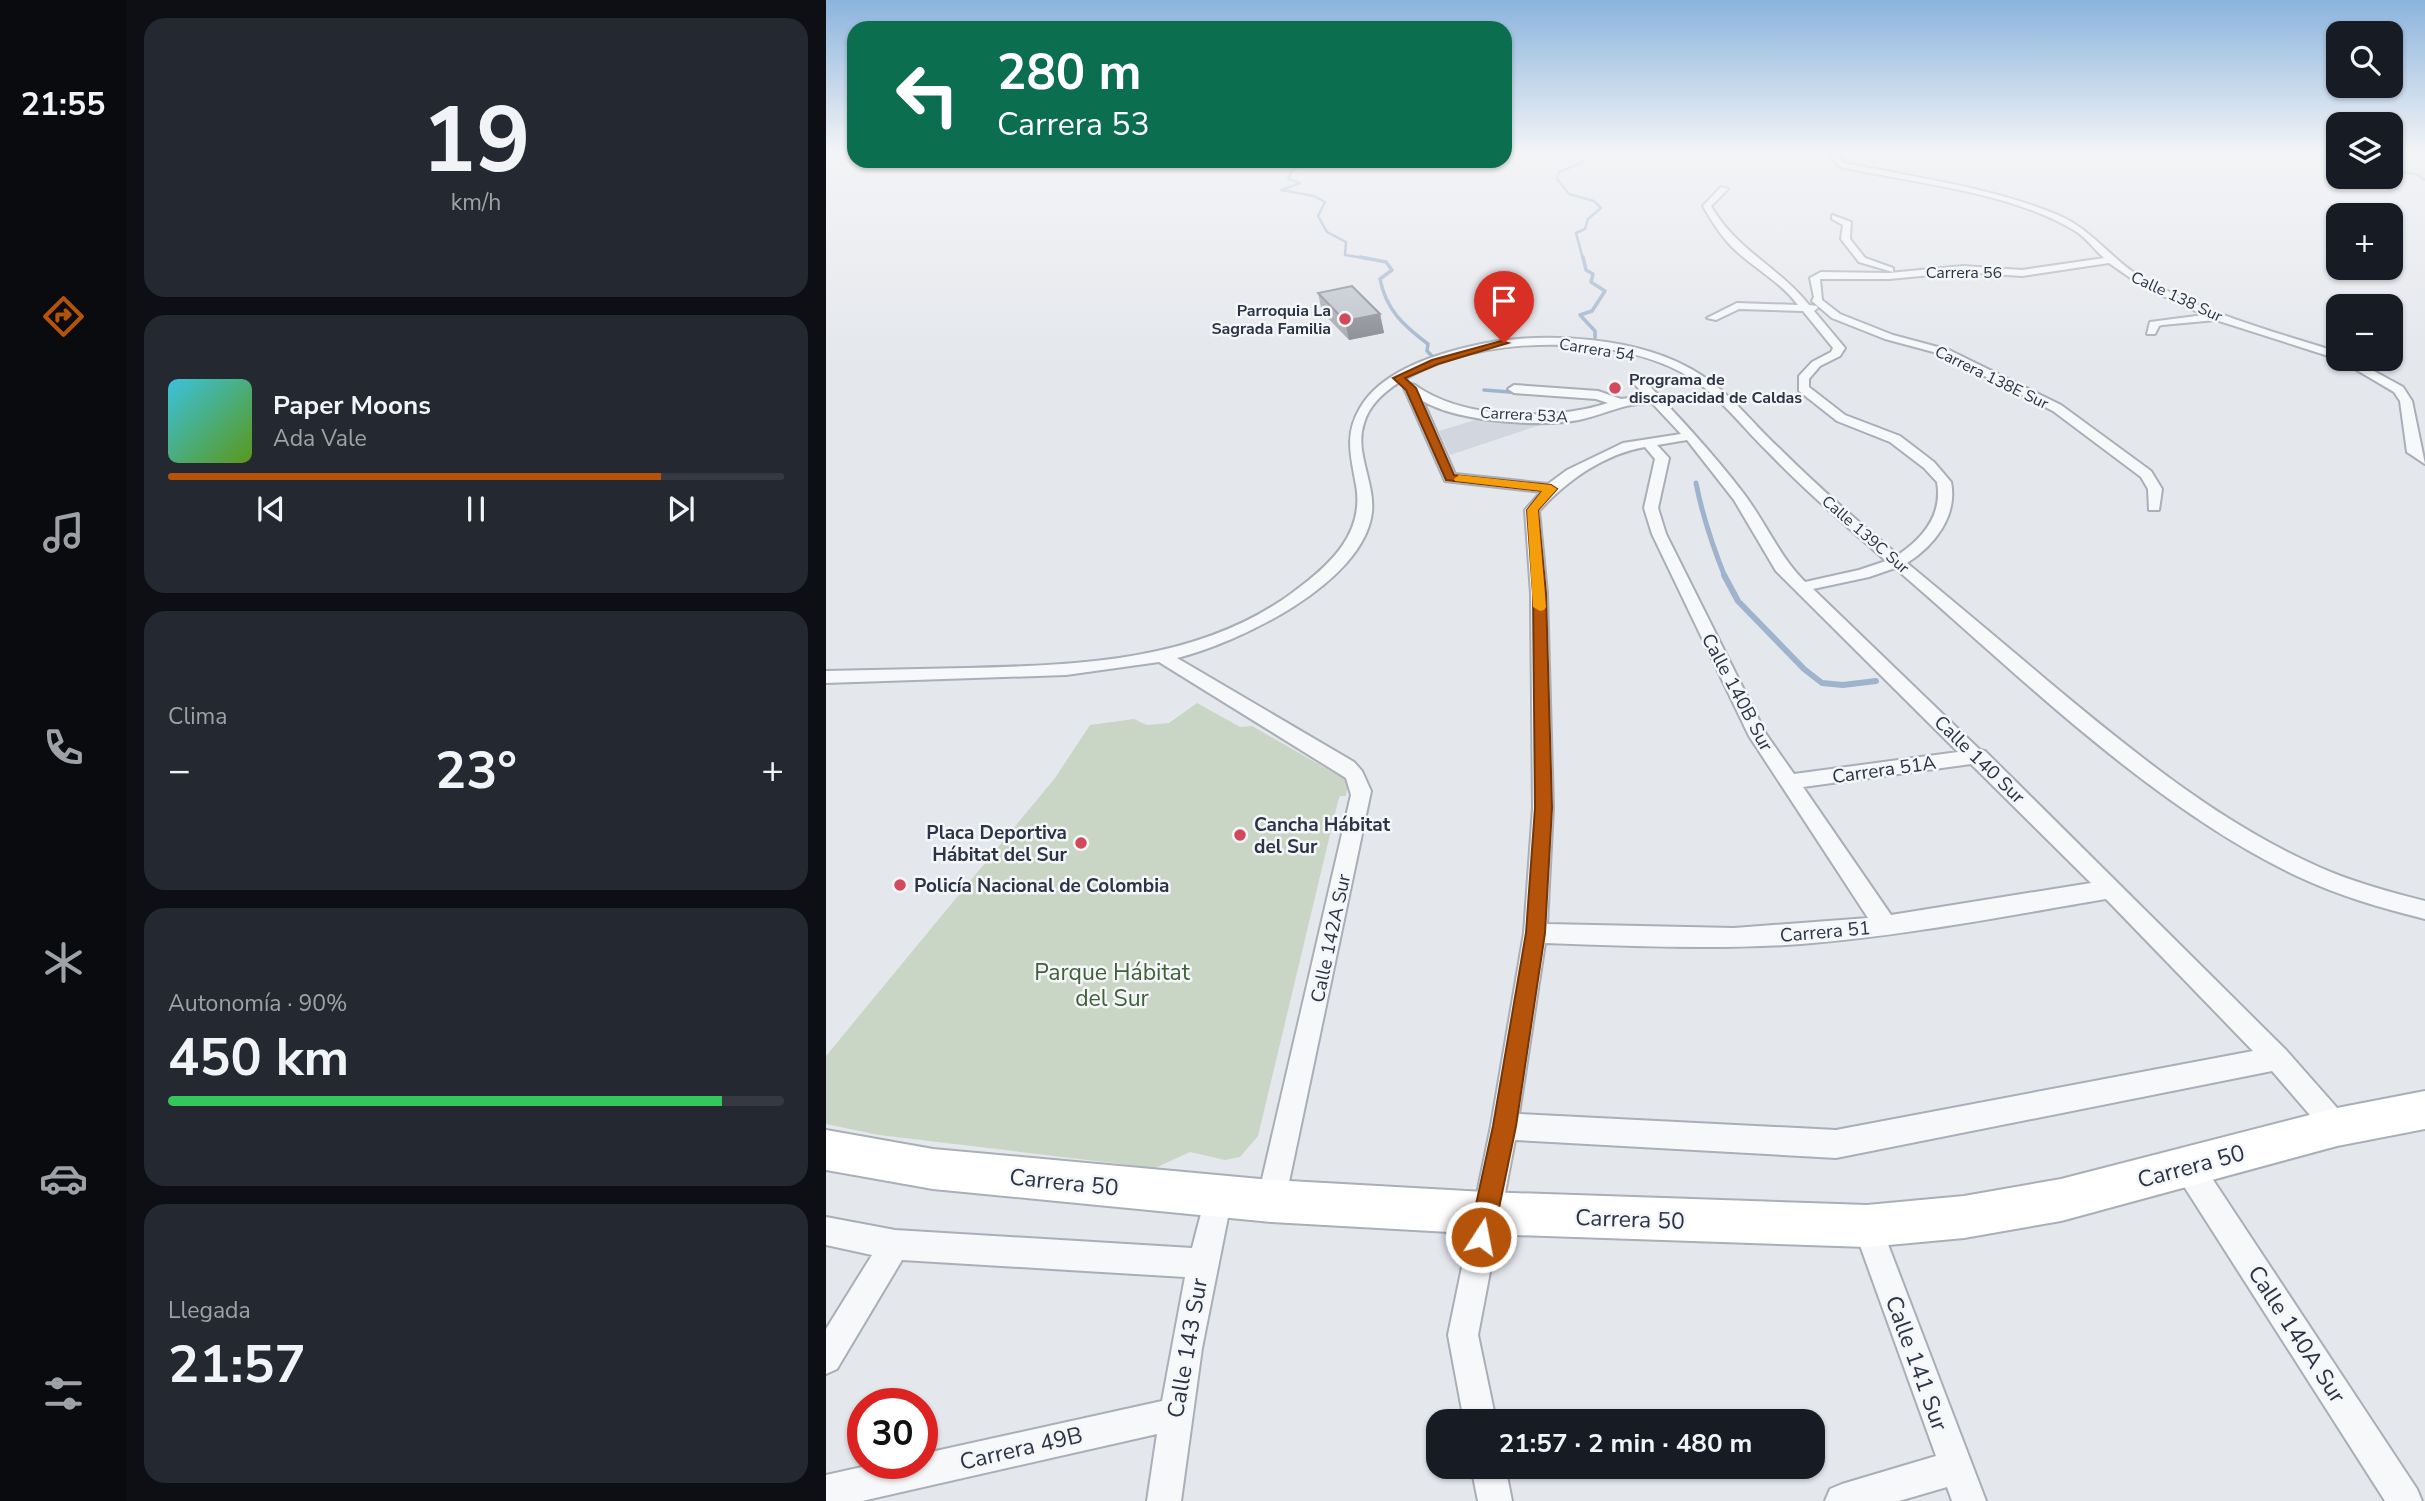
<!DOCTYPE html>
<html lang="es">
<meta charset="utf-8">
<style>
:root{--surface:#171b24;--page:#242831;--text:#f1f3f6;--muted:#9ea1a6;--line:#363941;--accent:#b45309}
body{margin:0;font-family:"Nunito Sans",sans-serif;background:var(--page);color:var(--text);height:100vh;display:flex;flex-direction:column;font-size:26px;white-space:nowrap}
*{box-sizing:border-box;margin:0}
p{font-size:23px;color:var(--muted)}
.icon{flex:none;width:38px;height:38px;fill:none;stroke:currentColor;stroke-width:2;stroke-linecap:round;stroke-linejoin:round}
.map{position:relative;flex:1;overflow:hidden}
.sheet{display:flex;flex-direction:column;gap:18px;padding:18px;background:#0d0f14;width:700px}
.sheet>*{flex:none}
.banner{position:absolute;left:21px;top:21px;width:665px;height:147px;border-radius:21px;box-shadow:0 2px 5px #0004;background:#0b6e4f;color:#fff;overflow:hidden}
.buttons{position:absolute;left:1500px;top:21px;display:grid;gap:14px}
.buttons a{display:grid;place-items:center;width:77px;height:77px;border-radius:14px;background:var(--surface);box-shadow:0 2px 5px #0004;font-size:35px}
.speed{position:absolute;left:21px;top:1388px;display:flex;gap:14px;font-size:35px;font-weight:700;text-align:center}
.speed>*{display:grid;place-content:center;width:91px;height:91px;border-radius:50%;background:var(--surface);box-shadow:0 2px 5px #0004;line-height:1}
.speed .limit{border:10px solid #d22;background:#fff;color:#111}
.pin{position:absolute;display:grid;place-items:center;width:60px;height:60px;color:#fff;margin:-72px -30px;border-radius:50% 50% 50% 0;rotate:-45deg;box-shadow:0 0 7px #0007}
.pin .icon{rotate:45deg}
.me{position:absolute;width:77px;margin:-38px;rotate:11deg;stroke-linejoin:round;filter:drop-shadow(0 0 5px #0008)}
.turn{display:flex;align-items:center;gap:24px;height:147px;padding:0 35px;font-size:32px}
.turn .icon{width:91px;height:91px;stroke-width:2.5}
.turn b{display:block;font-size:49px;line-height:60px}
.big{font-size:52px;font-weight:700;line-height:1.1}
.sheet .tile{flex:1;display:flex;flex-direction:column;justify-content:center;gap:10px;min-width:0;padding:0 24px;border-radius:21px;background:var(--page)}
.sheet .dial{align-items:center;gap:0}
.dial b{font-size:91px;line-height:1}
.song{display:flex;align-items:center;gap:21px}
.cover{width:84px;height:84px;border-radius:10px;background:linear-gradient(135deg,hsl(190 70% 55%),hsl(90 70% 35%))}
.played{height:7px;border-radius:4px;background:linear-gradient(90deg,var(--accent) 80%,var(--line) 80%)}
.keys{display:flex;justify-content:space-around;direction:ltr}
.heat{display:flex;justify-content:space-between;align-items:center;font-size:38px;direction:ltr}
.charge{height:10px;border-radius:5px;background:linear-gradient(90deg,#34c759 90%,var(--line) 0)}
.trip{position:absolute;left:600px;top:1409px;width:399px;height:70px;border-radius:21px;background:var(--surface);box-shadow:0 2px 5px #0004;font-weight:700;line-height:70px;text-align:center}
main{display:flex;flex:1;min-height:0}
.tabs{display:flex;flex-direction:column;width:126px;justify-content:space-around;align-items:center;background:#090b0e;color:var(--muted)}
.tabs .icon{width:49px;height:49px}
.tabs .selected{color:var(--accent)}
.tabs b{font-size:32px;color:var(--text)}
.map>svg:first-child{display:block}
.built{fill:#d2d6de}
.green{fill:#c9d6c5}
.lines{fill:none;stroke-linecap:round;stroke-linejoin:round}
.stream-far3{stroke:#9fb4cc;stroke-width:2.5}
.stream-far2{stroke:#9fb4cc;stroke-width:3.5}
.stream-far1{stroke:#9fb4cc;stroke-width:5}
.stream{stroke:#9fb4cc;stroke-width:6}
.street-casing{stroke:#a9aeb7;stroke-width:4}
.secondary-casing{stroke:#a9aeb7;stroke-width:4}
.street{fill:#f7f8fa;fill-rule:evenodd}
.secondary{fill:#fff;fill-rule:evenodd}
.wall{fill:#a1a5ae}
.shaded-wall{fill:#83868d}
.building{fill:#bbc0ca;stroke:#83868d;stroke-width:2}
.route{fill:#b45309;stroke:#753606;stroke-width:2}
.slow{fill:#f59e0b}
.poi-dot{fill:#d1495b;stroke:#f4f6f9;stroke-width:2.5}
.labels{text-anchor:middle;stroke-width:5;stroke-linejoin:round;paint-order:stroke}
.far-street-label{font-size:16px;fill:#2b3445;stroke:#f4f6f9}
.far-poi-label{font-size:16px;font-weight:bold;fill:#2b3445;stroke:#f4f6f9;text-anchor:end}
.street-label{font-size:19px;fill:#2b3445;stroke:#f4f6f9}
.poi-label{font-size:19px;font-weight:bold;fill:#2b3445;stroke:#f4f6f9;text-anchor:start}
.near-park-label{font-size:23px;fill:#3f6138;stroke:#f4f6f9}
.near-street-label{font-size:23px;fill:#2b3445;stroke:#f4f6f9}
</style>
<main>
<nav class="tabs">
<b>21:55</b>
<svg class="icon selected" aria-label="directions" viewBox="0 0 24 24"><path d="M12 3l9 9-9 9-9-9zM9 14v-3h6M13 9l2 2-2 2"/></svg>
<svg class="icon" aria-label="music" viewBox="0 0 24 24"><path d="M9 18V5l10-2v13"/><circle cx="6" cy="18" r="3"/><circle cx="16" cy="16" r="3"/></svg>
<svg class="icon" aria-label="phone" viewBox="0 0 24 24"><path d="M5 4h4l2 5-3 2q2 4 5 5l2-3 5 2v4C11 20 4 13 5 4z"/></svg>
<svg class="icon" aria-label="climate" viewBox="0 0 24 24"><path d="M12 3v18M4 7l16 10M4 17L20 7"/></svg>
<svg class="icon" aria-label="car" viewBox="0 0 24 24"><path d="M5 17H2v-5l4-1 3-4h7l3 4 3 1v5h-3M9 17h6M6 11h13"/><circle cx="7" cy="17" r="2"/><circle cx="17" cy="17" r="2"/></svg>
<svg class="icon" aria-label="filters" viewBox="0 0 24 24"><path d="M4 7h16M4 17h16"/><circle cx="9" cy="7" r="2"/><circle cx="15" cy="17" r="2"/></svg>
</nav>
<section class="sheet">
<div class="tile dial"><b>19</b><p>km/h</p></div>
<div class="tile">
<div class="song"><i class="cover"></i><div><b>Paper Moons</b><p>Ada Vale</p></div></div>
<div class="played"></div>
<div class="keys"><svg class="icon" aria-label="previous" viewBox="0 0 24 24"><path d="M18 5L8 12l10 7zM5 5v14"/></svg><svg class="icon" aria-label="pause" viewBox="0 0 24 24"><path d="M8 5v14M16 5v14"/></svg><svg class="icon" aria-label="next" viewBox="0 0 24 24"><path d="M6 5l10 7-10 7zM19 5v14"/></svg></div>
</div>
<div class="tile"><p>Clima</p>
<div class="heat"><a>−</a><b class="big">23°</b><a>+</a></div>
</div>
<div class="tile"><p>Autonomía · 90%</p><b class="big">450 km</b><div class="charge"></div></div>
<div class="tile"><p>Llegada</p><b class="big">21:57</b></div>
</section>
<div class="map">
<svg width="1599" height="1501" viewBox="0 0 1599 1501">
<rect width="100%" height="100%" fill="#e4e7ec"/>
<path class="built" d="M659,417L717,424L624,455L613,431Z"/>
<path class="green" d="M371,703L414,727L426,726L522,781L520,796H514L512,801L432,1136L414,1157L399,1160L364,1152L329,1168L53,1135L0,1124V1056L229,778L264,725L308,719L321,725L343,723Z"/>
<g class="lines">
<path class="stream-far3" d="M754,152L759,158L755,163L733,172L731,179L743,194L768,201L775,208L762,219L759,229L750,233L757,259
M479,161L466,171L462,179L474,183L455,190L488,196L499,202L492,216L501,232L520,242L519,255L544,259
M1564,170L1590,174L1599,180"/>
<path class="stream-far2" d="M534,257L560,262L566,270L554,279C560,310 578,326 602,344L601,351L607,357
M757,257L760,270L767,274L765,282L779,291L766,311L754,315L769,331V338
M658,390L696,393"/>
<path class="stream-far1" d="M870,483C876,514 887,547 899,577"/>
<path class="stream" d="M898,575L912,601L978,669L996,683L1017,685L1050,681"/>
<defs>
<path id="street" d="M1007,152H1014V158L1019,163C1090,178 1165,187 1232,215C1268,230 1288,264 1322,281C1382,314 1448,332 1512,352V359H1526L1577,387L1586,401L1599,464L1581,452L1574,401L1568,392L1512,359L1390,320L1336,325L1333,326L1329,334H1321L1324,322L1378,315L1316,286L1283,263L1196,276L1137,272L1063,279H994L996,300L1014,314L1067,335L1123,350L1235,405L1325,471L1336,489L1333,510H1323L1322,489L1315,477L1227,411L1115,354L1059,339L1006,318L986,301L988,297L984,278L995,272L1063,273L1137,266L1196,270L1278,258C1269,250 1261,239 1251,232C1187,192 1088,183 1014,167L1006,158Z
M1278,152H1313L1309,154Z
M895,187L902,189L885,206C910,250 953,267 983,305L991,306L992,308L988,311L1019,348L1014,356L994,366L983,379V387L1019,415L1074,436L1108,462L1125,482C1132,516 1108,546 1081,563C1128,602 1176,642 1223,682C1306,751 1393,823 1493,867C1527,882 1563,892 1599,901V919C1556,908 1513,896 1473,877C1326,808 1192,674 1069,568L1043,577L987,589L1154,750L1159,751L1460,1050L1520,1118L1524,1127L1520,1136L1511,1140L1502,1136L1446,1071L1010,1158L689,1140L652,1335L670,1421H638L622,1335L665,1126L698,933L707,808L705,593L699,510L715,492L619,481L578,388L584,384L589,385C637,420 728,421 782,403L770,399L688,393L682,389L688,385L772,391L795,399L819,396L805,380L815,377C851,415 887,453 918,494C940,523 953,556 979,582L1033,570L1060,561C1020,526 980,491 943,453C918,429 896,399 867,379C803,338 695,337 625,359C594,369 548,389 538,423C528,452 549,482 546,512C538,583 412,643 351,658L528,762L536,771L545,791L459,1201L455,1211L445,1215L435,1211L431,1201L525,795L520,778L333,662L240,675L0,683V671C47,670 93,669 140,668C253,665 372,662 466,593C503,566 539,534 530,485C525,456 518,435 534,408C554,373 604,356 642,347C710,330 815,335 875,375C905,394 927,424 953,448C991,486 1031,521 1072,555C1097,538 1117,515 1111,482L1098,468L1064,442L1011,421L973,391V376L986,362L1005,352L1007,348L977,311L913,309L890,320L881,318L911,303L972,305C954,281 927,268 906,247C894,235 885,220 877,206ZM597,401C632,422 717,428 757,419C781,413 802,402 826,403L855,434L797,443L741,470L722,484L629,474ZM861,440L908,500L950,571L1132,752L968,774L940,734L840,534L832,508L843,458L831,445ZM819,447L829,459L818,508L826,534L923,736L1042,918L908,928L721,924L727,808L721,593L713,511C740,481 778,454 819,447ZM1145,764L1265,883L1065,915L977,787ZM1280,899L1427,1051L1010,1130L693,1114L719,943C804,946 890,950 975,944C1077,936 1179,916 1280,899Z
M1006,215L1025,222L1024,239L1039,258L1067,268V272L1033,262L1015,239L1017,225L1006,219Z
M1362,1153L1372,1157L1591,1489L1596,1501H1559L1352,1177L1348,1167L1352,1157Z
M392,1183L402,1187L406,1197L376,1348L355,1501H321L331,1434L36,1501H0V1475L54,1463H96V1454L336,1401L359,1277L76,1260L11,1369L0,1374V1329L46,1255L0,1245V1217L69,1230L366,1248L382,1187Z
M1041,1212L1051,1216L1055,1226L1160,1501H1126L1121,1487L1073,1501H999L1004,1489L1016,1484L1110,1456L1027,1226L1031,1216Z
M645,1466H679L686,1501H652Z"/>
<path id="secondary" d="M1599,1091V1129L1511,1146L1235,1221L1138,1238L1041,1247L659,1234L445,1222L107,1189L0,1170V1130L107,1149L445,1180L659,1192L1041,1205L1138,1196L1235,1179L1511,1108Z"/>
</defs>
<use href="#street" class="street-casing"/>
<use href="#secondary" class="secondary-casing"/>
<use href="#street" class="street"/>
<use href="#secondary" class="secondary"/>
</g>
<path class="wall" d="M492,293L554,314L558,333L523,340L496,312Z"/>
<path class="shaded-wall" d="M554,314L558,333L523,340L519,321Z"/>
<path class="building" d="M526,286L554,314L519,321L492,293Z"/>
<linearGradient id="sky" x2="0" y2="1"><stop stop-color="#8bb4dd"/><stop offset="0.42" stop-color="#f3f4f6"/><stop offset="1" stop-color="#f3f4f6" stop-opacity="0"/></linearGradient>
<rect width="1599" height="362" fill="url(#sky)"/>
<path class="route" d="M675,341L682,343L612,364L579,378L590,388L628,475L725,485L731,489L712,510L720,593L726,808L719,933L690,1126L667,1237L664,1246L655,1249L647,1246L643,1237L667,1126L700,933L709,808L707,593L701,510L716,491L620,480L580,390L567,378L606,360Z"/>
<path class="slow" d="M633,475L725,485L731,489L712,510L720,607L718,610L714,611L707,607L701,510L716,491L629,481L628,479Z"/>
<g class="poi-dot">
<circle cx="519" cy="319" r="7"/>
<circle cx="789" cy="388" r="7"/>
<circle cx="414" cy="835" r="7"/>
<circle cx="255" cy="843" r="7"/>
<circle cx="74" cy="885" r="7"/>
</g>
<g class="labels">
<g class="far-street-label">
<text x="1138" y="278">Carrera 56</text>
<text transform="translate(1351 296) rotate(25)" y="6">Calle 138 Sur</text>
<text transform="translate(771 349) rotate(9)" y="6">Carrera 54</text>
<text transform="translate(1166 377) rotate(26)" y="6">Carrera 138E Sur</text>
<text transform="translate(698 414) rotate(3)" y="6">Carrera 53A</text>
<text transform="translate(1040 534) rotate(41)" y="6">Calle 139C Sur</text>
</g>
<g class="far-poi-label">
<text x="505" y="316">Parroquia La<tspan x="505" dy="18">Sagrada Familia</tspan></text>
<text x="803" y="385" text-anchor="start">Programa de<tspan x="803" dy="18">discapacidad de Caldas</tspan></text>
</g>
<g class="street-label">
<text transform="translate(912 692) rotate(62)" y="7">Calle 140B Sur</text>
<text transform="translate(1154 759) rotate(44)" y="7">Calle 140 Sur</text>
<text transform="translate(1058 769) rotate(-8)" y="7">Carrera 51A</text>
<text transform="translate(999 931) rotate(-5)" y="7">Carrera 51</text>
<text transform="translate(504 938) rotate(-78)" y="7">Calle 142A Sur</text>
</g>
<g class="poi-label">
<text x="428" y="831">Cancha Hábitat<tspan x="428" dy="22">del Sur</tspan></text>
<text x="241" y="839" text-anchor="end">Placa Deportiva<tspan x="241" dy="22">Hábitat del Sur</tspan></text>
<text x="88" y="892">Policía Nacional de Colombia</text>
</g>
<g class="near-park-label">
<text x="286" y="980">Parque Hábitat<tspan x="286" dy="26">del Sur</tspan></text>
</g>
<g class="near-street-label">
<text transform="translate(1365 1166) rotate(-15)" y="8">Carrera 50</text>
<text transform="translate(238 1182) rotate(6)" y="8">Carrera 50</text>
<text transform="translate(804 1219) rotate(2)" y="8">Carrera 50</text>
<text transform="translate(1471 1334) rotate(57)" y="8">Calle 140A Sur</text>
<text transform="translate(361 1348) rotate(-80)" y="8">Calle 143 Sur</text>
<text transform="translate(1091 1363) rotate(70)" y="8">Calle 141 Sur</text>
<text transform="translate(195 1448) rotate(-13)" y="8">Carrera 49B</text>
</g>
</g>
</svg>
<div class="buttons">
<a><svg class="icon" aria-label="search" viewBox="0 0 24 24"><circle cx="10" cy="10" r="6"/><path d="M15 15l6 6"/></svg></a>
<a><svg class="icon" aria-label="layers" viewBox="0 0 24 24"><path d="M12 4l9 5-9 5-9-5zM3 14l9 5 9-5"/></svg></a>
<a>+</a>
<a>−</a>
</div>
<div class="speed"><div class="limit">30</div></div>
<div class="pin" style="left:678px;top:343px;background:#d93025"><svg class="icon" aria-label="arrive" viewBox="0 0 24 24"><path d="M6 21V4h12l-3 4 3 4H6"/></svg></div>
<svg class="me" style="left:655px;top:1237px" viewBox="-20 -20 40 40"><circle r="17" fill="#b45309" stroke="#fff" stroke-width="3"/><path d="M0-11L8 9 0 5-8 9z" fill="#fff"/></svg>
<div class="trip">21:57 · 2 min · 480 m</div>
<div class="banner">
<div class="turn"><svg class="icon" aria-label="left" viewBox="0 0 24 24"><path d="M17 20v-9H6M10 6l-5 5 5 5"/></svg><div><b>280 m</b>Carrera 53</div></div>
</div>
</div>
</main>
